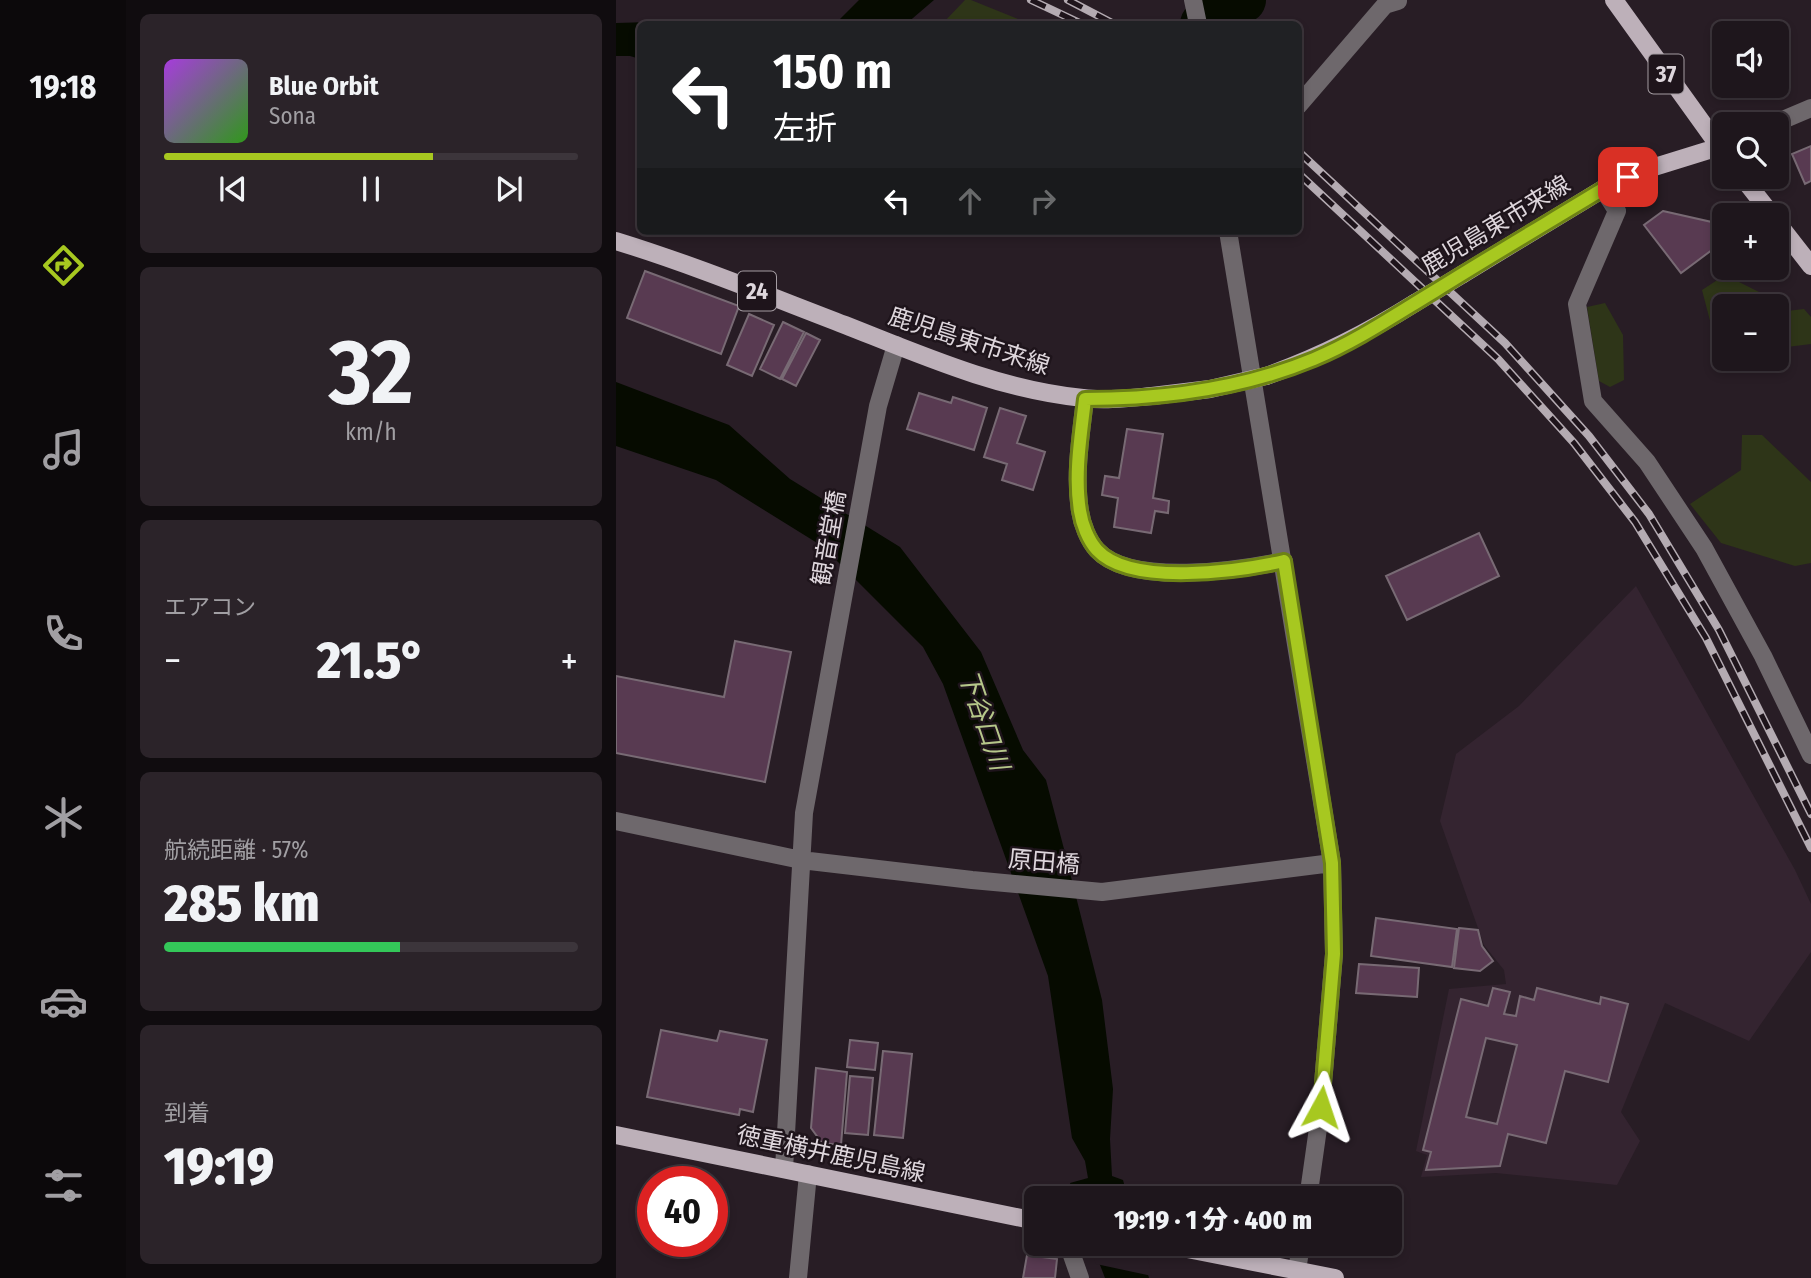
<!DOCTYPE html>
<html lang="ja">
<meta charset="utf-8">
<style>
:root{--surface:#1e161c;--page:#2b2329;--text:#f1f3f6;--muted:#a19fa3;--line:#3c353b;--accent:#a7c820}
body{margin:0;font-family:"Fira Sans Condensed","Noto Sans JP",sans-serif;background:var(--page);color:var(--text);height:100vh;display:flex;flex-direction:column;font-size:26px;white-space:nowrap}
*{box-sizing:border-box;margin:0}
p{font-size:23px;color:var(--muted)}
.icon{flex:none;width:38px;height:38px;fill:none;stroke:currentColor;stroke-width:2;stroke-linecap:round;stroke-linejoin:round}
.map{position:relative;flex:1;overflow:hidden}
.details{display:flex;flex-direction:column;gap:14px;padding:14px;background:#100c0f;width:490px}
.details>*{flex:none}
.hud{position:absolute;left:21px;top:21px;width:665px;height:214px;border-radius:10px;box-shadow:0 4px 10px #0003,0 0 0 2px var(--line);background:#202124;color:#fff;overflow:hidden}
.buttons{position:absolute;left:1096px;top:21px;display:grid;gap:14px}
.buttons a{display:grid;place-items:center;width:77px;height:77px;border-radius:10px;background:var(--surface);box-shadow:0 4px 10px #0003,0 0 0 2px var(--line);font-size:35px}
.speed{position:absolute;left:21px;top:1166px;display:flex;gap:14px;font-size:35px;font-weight:700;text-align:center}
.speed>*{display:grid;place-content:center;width:91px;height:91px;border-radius:50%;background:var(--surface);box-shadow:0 4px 10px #0003,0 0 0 2px var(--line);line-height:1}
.speed .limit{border:10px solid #d22;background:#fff;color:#111}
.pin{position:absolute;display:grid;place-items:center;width:60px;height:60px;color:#fff;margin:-30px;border-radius:14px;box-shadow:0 4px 10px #0006}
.me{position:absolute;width:77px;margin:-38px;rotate:5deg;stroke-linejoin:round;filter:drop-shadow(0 0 5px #0008)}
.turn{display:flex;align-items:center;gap:24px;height:147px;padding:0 21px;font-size:32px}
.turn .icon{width:91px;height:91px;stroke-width:2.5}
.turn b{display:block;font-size:49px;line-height:60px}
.lanes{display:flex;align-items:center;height:66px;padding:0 21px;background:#0003;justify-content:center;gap:35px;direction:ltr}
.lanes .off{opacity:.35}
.big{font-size:52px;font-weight:800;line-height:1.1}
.details .card{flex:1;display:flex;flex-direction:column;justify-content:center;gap:10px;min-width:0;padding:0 24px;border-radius:10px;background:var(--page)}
.details .dial{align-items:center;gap:0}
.dial b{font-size:91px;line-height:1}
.song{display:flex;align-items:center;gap:21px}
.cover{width:84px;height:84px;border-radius:10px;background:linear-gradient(135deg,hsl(280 70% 55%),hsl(110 70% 35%))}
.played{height:7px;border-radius:4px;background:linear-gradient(90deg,var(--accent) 65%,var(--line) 65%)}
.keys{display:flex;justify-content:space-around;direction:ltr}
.heat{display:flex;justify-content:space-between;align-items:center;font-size:38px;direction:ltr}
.charge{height:10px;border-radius:5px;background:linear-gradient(90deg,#34c759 57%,var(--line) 0)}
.trip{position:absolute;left:408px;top:1186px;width:378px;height:70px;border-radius:10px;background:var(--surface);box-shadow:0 4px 10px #0003,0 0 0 2px var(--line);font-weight:800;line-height:70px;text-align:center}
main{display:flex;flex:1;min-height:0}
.dock{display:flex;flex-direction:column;width:126px;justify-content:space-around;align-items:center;background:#0c090b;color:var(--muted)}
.dock .icon{width:49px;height:49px}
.dock .current{color:var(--accent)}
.dock b{font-size:32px;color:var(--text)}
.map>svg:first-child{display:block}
.built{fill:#342430}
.green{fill:#2e3518}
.water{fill:#060b00}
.pier{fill:#281d25}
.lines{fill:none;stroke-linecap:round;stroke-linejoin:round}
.river{stroke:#060b00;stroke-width:46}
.building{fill:#583a51;stroke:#786a74;stroke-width:2;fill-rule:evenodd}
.minor{stroke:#6e686c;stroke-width:18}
.major{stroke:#bdb0b9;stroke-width:18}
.rail-casing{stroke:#b4abb2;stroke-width:8}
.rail{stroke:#1e141b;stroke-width:5;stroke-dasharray:16;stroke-linecap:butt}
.major-bridge{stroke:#bdb0b9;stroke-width:18}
.route-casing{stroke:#6d8215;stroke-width:18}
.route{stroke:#a7c820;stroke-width:12}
.labels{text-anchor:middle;stroke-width:5;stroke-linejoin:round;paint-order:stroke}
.shield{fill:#1e141b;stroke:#a49ca2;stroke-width:2}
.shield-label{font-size:23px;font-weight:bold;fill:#ded6dc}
.street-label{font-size:24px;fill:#ded6dc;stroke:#1e141b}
.water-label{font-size:26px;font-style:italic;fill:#b6c78a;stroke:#1e141b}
</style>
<main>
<nav class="dock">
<b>19:18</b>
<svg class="icon current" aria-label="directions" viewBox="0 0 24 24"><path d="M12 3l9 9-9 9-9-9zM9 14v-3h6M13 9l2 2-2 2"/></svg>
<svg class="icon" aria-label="music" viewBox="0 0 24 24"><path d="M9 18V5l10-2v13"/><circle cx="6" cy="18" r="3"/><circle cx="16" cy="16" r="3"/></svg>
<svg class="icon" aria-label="phone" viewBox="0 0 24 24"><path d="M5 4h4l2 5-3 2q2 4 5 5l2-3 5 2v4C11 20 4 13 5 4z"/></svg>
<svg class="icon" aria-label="climate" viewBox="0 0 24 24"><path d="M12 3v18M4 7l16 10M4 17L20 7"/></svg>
<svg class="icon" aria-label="car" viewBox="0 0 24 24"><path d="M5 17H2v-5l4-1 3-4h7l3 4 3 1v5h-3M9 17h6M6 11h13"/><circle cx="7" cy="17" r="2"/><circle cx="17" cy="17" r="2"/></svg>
<svg class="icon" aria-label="filters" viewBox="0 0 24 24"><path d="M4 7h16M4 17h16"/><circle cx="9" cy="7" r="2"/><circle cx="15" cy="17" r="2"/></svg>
</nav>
<section class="details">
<div class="card">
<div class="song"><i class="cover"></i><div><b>Blue Orbit</b><p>Sona</p></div></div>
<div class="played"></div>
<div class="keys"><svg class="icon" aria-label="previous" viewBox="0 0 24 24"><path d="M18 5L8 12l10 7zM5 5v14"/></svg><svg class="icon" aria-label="pause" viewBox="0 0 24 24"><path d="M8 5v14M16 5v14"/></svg><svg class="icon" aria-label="next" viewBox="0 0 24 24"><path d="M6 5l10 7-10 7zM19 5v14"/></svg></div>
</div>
<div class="card dial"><b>32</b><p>km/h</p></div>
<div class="card"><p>エアコン</p>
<div class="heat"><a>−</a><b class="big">21.5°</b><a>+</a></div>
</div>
<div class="card"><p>航続距離 · 57%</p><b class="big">285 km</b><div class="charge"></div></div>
<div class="card"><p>到着</p><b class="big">19:19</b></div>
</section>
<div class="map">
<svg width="1195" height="1278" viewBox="0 0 1195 1278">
<rect width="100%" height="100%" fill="#281d25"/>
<path class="built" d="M1020,586L1179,870L1195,904V952L1133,1041L1049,1003L1005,1112L1024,1141L1001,1185L880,1173L805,1177L811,1155L800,1151L833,989L890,984L888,970L868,945L824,821L840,754L903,706Z"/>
<path class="green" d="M349,0H355L414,24H326Z
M1109,275L1151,296L1158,306H1108V348L1098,336L1086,290Z
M989,303L1007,335L1008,380L994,387L983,381L971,307Z
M1188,309L1195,317V344L1171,347L1175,362L1157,367L1117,359H1160V310L1162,312Z
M1126,435H1146L1195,482V563L1179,566L1105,543L1074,504L1125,470Z"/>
<path class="water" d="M243,0H318L290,24H210L224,19Z
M68,21L101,24H24V59L14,56H0V23Z
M0,382L113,425L174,479L284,547L365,652L407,750L430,780L448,849L486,1000L497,1089L494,1139L496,1176L507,1180L512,1199H460L454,1183L472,1178L469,1161L456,1138L432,976L327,684L307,647L206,546L100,480L0,446Z
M476,1244H524L533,1278H489Z"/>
<path class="pier" d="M473,1244H528L536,1276L480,1264Z"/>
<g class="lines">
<path class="river" d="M587,24L627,0"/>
</g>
<path class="building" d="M1195,146V181L1189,184L1176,154Z
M1047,211L1100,223L1108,234V241L1065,273L1028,225Z
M29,271L123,306L105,354L11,318Z
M133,314L158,325L136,376L111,365Z
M167,322L188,332L164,379L144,369Z
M190,333L204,340L180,386L166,379Z
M303,393L335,403L337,397L371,408L358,450L291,429Z
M384,408L410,416L401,443L429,452L417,490L386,480L391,464L368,457Z
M511,429L547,434L537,498L553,501L552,513L539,511L535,533L498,527L502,498L486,495L489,476L503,478Z
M863,533L883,576L791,620L770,576Z
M119,641L175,652L149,782L0,753V676L108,697Z
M760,918L841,929L836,967L755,956Z
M843,928L862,930L866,946L877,961L864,971L838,968Z
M743,964L803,968L801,997L740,993Z
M877,988L894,992L888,1014L900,1016L904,996L918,1000L921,988L984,1004L985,997L1012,1004L992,1082L949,1071L930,1143L892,1134L884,1166L810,1170L815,1152L807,1150L845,999L872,1006ZM870,1038L901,1045L881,1124L850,1117Z
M45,1030L101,1041L104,1031L151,1040L137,1112L124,1109L123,1115L31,1097Z
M234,1040L262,1043L259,1070L231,1067Z
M267,1051L296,1054L287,1138L258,1135Z
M200,1068L231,1072L225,1145L206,1143L195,1128Z
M234,1076L257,1078L252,1135L229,1133Z
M411,1255L441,1259L439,1278H407Z"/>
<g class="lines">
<path class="minor" d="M577,0L582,24
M682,106L769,5L782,1
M1157,124L1195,108
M987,189L1001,211L961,304L977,401L1031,462L1088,548L1147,656L1195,755
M612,231L716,863L718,954L705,1107L692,1199
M469,399C465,435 458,474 464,511C466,524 472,540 481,550C515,587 624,570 668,561
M0,821L185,860L356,880L486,892L716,863
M168,1169L188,813L262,406L280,345
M452,1244L464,1278
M681,1271L685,1244
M182,1278L192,1174"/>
<path class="major" d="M998,0L1108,153
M1126,177L1156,215
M1160,221L1195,266
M0,241C78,265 153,296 229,325C305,355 384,390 467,398C489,401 513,398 536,396
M847,274L987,189L1032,169L1103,147
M650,376C704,357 751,333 799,303
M0,1135L420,1221
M546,1244L719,1278"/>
<defs>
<path id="rail" d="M415,0L466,24
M452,0L498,24
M682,151L889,343L973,436L1033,514L1103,630L1195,814
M682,173L882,359L958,443L1019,522L1090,638L1195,848"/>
</defs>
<use href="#rail" class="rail-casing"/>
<use href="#rail" class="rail"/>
<path class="major-bridge" d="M799,303L847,274
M536,396L594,389L650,376"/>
</g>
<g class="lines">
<defs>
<path id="route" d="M705,1107L718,954L716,863L668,561C624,571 515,587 481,550C472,540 466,524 464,511C458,474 465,435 469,399C547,399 626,389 698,359C741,341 779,315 819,291C875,256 931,223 987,189L1012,177"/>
</defs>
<use href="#route" class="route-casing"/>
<use href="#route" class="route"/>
</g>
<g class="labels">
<g class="shield">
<rect x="1032.5" y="54.5" width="35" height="39" rx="5"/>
<rect x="122" y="271.5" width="38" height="39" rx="5"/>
</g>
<g class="shield-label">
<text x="1050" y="82">37</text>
<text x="141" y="299">24</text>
</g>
<g class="street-label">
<text transform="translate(880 225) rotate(-31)" y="8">鹿児島東市来線</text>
<text transform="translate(353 341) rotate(18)" y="8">鹿児島東市来線</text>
<text transform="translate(213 538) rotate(-80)" y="8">観音堂橋</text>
<text transform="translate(428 862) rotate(5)" y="8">原田橋</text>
<text transform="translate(215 1154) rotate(12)" y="8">徳重横井鹿児島線</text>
</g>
<g class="water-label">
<text transform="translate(368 720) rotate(71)" y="9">下谷口川</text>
</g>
</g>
</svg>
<div class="buttons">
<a><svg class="icon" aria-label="sound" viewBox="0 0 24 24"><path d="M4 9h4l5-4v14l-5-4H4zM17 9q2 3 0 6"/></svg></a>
<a><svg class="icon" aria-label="search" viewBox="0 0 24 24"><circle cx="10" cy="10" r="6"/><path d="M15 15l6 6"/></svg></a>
<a>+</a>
<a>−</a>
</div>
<div class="speed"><div class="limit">40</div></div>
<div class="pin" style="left:1012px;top:177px;background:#d93025"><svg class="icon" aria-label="arrive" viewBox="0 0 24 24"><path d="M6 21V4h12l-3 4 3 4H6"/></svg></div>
<svg class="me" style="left:705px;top:1107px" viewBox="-20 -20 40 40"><path d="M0-17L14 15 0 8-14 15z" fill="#a7c820" stroke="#fff" stroke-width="4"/></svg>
<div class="trip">19:19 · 1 分 · 400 m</div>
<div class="hud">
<div class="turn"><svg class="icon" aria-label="left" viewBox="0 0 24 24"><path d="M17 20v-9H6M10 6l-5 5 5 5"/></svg><div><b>150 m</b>左折</div></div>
<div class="lanes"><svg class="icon" aria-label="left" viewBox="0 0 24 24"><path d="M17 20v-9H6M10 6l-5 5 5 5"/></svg><svg class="icon off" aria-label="ahead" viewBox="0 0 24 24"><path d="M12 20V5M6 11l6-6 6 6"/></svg><svg class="icon off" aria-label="right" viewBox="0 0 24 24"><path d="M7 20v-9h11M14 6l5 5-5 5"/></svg></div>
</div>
</div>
</main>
